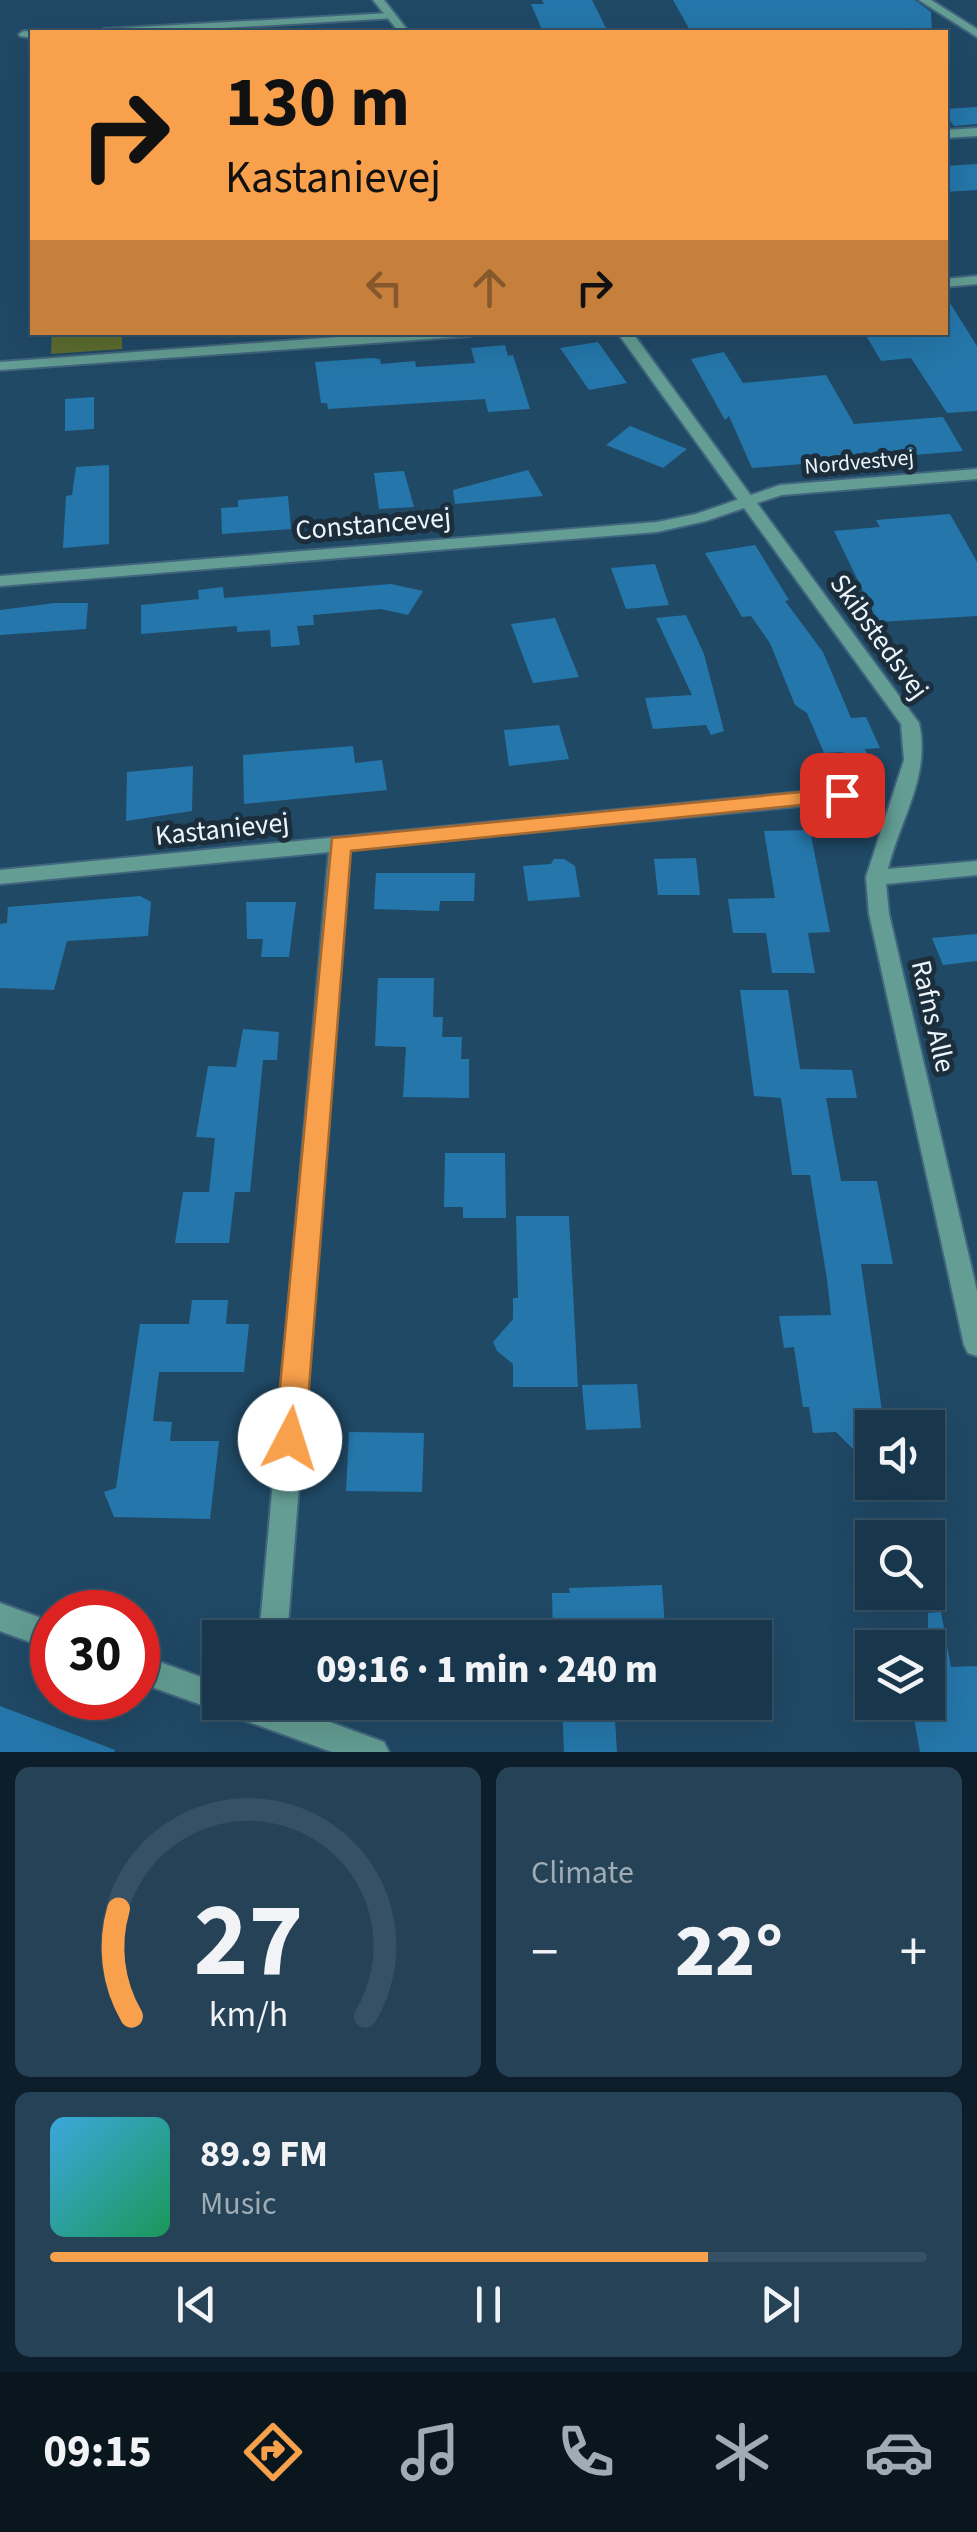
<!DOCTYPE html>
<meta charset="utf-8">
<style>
:root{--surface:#18374c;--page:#254256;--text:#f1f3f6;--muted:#9facb5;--line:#365164;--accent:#f8a04b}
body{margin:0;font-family:"Source Sans 3",sans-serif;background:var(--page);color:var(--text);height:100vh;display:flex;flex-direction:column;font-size:38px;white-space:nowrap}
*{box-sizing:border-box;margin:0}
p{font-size:32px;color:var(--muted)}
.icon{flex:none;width:55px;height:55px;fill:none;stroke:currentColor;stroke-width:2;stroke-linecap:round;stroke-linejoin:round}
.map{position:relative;height:1752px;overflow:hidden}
.drawer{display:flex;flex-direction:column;gap:15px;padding:15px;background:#0d1e2a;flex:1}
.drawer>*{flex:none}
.hud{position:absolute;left:30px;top:30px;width:918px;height:305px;border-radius:0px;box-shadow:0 10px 40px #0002,0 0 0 2px var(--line);background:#f8a04b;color:#111;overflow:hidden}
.fabs{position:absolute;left:855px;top:1410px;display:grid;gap:20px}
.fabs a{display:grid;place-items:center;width:90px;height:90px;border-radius:0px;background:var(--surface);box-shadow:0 10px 40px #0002,0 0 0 2px var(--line);font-size:50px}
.speed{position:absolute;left:30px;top:1590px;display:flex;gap:20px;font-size:50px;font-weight:700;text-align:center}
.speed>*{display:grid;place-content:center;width:130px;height:130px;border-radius:50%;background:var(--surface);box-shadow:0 10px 40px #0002,0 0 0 2px var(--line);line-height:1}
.speed .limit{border:15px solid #d22;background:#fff;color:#111}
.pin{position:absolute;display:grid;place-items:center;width:85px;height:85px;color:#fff;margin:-42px;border-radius:20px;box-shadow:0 5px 15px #0006}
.me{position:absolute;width:110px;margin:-55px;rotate:5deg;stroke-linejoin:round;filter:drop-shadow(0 0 8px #0008)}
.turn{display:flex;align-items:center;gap:35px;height:210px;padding:0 30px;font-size:45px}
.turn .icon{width:130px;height:130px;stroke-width:2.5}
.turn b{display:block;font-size:70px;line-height:85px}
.lanes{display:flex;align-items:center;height:95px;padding:0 30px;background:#0003;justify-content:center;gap:50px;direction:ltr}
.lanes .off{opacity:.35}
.big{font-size:75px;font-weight:800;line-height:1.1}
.drawer .card{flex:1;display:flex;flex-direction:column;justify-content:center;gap:15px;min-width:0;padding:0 35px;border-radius:15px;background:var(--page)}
.drawer .dial{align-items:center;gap:0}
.dial svg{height:260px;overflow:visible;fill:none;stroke:var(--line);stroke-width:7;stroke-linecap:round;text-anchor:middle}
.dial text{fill:var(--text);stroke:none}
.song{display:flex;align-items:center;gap:30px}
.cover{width:120px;height:120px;border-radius:15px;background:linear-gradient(135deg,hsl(200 70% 55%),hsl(150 70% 35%))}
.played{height:10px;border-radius:5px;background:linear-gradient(90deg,var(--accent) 75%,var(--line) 75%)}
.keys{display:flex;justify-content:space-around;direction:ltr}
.heat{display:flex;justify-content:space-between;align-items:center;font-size:55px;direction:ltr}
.drawer .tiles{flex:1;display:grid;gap:15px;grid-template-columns:1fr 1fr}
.card:last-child{grid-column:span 2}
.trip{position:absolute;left:202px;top:1620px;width:570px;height:100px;border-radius:0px;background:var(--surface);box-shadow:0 10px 40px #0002,0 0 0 2px var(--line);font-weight:800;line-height:100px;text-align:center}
.dock{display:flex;height:160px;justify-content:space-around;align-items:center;background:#0a161e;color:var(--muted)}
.dock .icon{width:70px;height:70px}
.dock .selected{color:var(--accent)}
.dock b{font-size:45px;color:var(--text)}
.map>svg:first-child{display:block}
.green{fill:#5c6c2f}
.building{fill:#2577ab}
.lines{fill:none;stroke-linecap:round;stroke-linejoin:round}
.minor-casing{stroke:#41657e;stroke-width:4}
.tertiary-casing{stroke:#41657e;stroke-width:4}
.minor{fill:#639d93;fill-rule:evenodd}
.tertiary{fill:#639d93;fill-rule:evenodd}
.route{fill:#f8a04b;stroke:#a16831;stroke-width:2.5}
.labels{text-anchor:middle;stroke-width:10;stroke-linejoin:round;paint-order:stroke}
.far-street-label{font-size:22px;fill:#ecf5fc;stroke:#1c2e3b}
.street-label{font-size:28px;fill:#ecf5fc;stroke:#1c2e3b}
</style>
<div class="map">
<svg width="977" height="1752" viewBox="0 0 977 1752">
<rect width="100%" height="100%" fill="#204966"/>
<path class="green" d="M52,333H122V349L51,354Z"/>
<path class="building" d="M542,0H592L608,32H543L531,4H544Z
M673,0H915L931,12L932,32H691Z
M977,107V124L954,126L945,114V109Z
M977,164V190L945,192V166Z
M945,295L977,346V411L947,413L911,358L881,361L864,332H945Z
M598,342L627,383L589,390L560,348Z
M505,345L508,356L513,355L530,409L488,412L485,399L328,409L327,403H321L315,362L372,358L380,359L381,364L415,361L416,367L475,363L471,348Z
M724,352L743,383L826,375L854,424L943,417L963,451L752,468L729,416L725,420L691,359Z
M94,397V429L65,431V399Z
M630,426L687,449L663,468L606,445Z
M109,465V544L63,548L66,496L72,495L76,467Z
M528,470L543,496L455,504L453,490Z
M404,471L414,507L379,509L374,473Z
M288,496L291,529L222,534L221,508L238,507V500Z
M950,514L977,562V616L878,622L834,531L880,527L876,520Z
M755,545L789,600L785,601L823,652L851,718L866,717L880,748L865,749L869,759L841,752L824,753L807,713L795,705L770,643L751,616L742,617L705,553Z
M655,564L669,605L626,609L611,568Z
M391,584L423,591L408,615L381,609L313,615L314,625L297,626L300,645L271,647L270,630L237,632V626L141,634V605L199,599L198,590L223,587L224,598Z
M55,603H88L86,629L0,635V610Z
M686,615L704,654L724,731L711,735L706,725L653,729L645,698L692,695L656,618Z
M555,618L579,677L533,683L511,624Z
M559,725L569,759L509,766L504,730Z
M353,746L355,763L382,760L387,790L244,804L243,755Z
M193,766L192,811L126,821L127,772Z
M810,830L830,932L808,933L815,973H772L766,933H733L728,899L775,898L764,831Z
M696,858L700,895H658L654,859Z
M554,859H564L575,866L580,897L528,901L523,866L551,864Z
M376,873H475L474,901H440L439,911L374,909Z
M140,896L151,902L148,936L67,941L54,990L0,988V924L7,923L8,907Z
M246,902H296L289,957H261L263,939H247Z
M977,934V961L943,965L932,938Z
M378,978H434L433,1017H443L442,1037H462L461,1059H469V1098L403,1097L406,1047L375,1046Z
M740,990H788L800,1069L852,1070L857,1098H826L841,1181H877L893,1264H861L884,1425L872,1428L867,1449H853L836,1432L813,1433L809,1407H803L794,1347L784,1348L779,1316L831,1315L827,1279L810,1175H792L781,1098L754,1096Z
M243,1029L279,1032L277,1060H263L250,1192H235L229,1243H175L183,1192H209L215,1138L196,1137L208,1066L236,1067Z
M445,1153H505L506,1218H463V1207H444Z
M516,1216H569L578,1387H513V1364L497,1351L493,1342L513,1319V1298H518Z
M192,1300H228L226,1324H249L244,1372H159L153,1421L172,1422L170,1441H219L210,1519L114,1517L104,1492L116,1488L140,1324H189Z
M637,1384L641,1428L586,1430L582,1385Z
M349,1432L424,1433L422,1492L346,1491Z
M662,1585L665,1627L645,1628L646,1638H553L552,1593H570L569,1588Z
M941,1612L951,1667L977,1666V1752H920L911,1702H928V1613Z
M614,1703L617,1752H564L562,1704Z
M0,1706L115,1750L114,1752H0Z"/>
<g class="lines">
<defs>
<path id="minor" d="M919,0H931L977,29V37Z
M391,13L395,14V18L153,32H99L104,29Z
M24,31L35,32L32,38L20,36L19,34Z
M977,128V136L945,138V130Z
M977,276V284L945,287V279Z
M404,332H477L470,336L0,370V362Z
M977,469V479L782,495L757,503L919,723C931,776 900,819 888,869L977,861V875L886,884L889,914L977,1291V1356L968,1353L964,1345L869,914L866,877L904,760L901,724L744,508L706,521L657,532L0,586V576L657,522L696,514L780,485Z
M842,788L873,795L876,800L866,807L842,802L349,850L287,1638H259L329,852L0,884V870Z
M0,1603L52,1622V1650L0,1631Z
M138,1654L220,1684V1702H275L384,1742L389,1752H332L138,1682Z"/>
<path id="tertiary" d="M373,0H384L409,32H399Z
M617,332H632L752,497V503H740Z"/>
</defs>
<use href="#minor" class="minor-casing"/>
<use href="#tertiary" class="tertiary-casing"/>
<use href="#minor" class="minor"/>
<use href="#tertiary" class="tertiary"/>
</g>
<path class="route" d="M842,788L849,790V800L351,851L305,1439L300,1449L290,1453L280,1449L275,1439L332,838Z"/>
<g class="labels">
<g class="far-street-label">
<text transform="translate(859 461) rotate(-5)" y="8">Nordvestvej</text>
</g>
<g class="street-label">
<text transform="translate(373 523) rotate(-5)" y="10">Constancevej</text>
<text transform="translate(880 636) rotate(54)" y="10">Skibstedsvej</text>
<text transform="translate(222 828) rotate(-6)" y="10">Kastanievej</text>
<text transform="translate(934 1016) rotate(77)" y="10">Rafns Alle</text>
</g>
</g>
</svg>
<div class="fabs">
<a><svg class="icon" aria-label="sound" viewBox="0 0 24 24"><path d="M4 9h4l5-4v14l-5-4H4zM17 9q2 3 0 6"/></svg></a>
<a><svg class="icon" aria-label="search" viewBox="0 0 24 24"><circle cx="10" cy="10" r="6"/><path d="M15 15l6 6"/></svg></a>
<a><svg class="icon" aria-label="layers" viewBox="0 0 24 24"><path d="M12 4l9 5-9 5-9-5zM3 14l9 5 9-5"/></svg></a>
</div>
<div class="speed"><div class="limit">30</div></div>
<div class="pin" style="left:842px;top:795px;background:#d93025"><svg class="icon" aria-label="arrive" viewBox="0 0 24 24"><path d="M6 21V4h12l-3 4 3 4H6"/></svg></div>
<svg class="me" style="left:290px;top:1439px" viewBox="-20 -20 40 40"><circle r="19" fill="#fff"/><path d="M0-13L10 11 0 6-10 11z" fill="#f8a04b"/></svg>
<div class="trip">09:16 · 1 min · 240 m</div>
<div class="hud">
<div class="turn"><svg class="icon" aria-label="right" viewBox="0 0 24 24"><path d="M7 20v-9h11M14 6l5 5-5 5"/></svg><div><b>130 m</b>Kastanievej</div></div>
<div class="lanes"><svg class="icon off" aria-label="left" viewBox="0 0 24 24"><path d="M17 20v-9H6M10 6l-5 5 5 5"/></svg><svg class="icon off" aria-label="ahead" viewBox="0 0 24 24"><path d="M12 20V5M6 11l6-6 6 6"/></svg><svg class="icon" aria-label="right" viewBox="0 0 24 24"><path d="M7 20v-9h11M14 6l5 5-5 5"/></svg></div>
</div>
</div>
<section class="drawer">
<div class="tiles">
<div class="card dial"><svg viewBox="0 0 100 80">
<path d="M14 69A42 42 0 1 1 86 69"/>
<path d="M14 69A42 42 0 0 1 10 36" stroke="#f8a04b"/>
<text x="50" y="56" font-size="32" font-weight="700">27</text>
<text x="50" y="72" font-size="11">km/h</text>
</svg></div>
<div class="card"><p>Climate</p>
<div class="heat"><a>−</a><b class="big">22°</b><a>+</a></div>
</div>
<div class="card">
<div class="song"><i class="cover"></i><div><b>89.9 FM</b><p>Music</p></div></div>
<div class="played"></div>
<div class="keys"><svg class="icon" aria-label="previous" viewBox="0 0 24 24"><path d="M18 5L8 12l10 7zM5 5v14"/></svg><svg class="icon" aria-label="pause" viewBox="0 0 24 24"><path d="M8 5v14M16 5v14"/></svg><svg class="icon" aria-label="next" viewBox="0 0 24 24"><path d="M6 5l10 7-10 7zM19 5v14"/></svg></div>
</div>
</div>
</section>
<nav class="dock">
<b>09:15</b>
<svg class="icon selected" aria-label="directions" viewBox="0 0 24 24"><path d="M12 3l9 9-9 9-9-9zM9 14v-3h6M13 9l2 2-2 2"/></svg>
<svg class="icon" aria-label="music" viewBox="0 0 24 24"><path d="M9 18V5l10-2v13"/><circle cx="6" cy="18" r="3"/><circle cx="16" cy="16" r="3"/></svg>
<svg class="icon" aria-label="phone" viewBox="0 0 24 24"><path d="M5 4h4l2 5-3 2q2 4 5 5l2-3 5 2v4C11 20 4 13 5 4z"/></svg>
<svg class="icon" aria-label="climate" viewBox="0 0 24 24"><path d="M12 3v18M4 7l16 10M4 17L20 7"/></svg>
<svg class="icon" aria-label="car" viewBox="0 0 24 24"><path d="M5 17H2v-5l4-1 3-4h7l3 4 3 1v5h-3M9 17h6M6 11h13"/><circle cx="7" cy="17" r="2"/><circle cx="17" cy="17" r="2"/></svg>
</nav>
